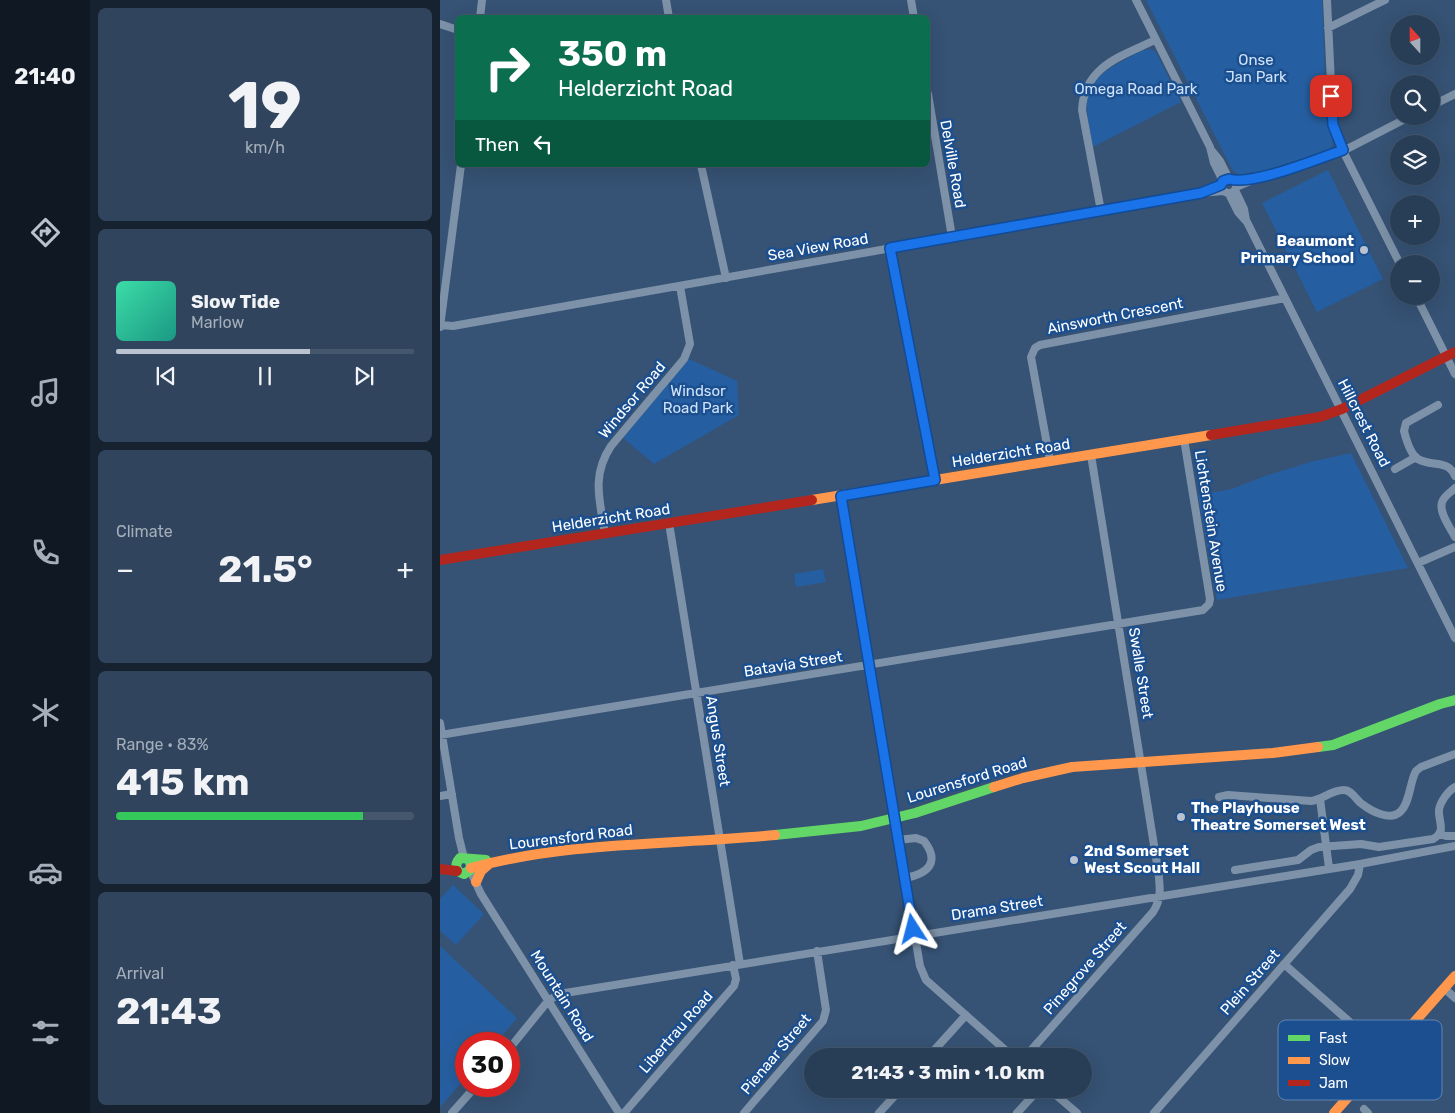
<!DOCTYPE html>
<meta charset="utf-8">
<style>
:root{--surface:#283e57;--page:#30455d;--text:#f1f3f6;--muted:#a5aeba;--line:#44576d;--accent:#b9c2ce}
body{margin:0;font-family:Rubik,sans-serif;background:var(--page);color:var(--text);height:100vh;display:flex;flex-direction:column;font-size:19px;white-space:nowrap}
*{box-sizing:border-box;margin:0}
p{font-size:16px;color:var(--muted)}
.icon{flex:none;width:28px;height:28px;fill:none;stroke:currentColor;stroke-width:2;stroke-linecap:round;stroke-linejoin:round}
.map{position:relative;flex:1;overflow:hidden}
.details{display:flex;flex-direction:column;gap:8px;padding:8px;background:#162230;width:350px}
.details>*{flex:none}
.banner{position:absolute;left:15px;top:15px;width:475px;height:152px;border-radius:8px;box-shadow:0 5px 20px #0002,0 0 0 1px var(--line);background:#0b6e4f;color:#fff;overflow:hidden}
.needle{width:32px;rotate:339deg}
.controls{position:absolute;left:950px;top:15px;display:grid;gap:10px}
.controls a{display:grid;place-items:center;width:50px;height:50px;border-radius:50%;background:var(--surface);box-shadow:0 5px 20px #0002,0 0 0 1px var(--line);font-size:25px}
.speed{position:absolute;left:15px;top:1032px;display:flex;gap:10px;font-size:25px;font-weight:700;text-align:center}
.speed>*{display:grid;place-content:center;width:65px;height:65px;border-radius:50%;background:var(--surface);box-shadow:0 5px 20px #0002,0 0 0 1px var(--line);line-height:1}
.speed .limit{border:8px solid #d22;background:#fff;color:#111}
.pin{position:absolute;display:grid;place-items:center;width:42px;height:42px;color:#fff;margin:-21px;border-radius:10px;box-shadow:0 2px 8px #0006}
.me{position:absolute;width:55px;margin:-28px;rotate:351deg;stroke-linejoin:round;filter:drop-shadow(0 0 4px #0008)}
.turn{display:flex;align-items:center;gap:18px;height:105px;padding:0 20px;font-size:22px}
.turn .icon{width:65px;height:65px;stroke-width:2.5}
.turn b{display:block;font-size:35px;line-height:42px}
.then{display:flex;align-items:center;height:48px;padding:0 20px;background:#0003;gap:10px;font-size:19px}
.big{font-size:38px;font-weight:700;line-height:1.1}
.details .tile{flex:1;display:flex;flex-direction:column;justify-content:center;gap:8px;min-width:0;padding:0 18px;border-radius:8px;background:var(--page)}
.details .dial{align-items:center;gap:0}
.dial b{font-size:65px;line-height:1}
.song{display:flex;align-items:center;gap:15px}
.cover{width:60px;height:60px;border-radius:8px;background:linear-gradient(135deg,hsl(160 70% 55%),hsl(170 70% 35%))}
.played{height:5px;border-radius:2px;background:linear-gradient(90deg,var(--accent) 65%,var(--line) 65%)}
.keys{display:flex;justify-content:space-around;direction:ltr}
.heat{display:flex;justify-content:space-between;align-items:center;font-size:28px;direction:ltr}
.charge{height:8px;border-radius:4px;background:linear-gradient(90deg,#34c759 83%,var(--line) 0)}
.trip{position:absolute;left:364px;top:1048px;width:288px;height:50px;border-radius:25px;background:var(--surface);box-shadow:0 5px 20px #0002,0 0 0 1px var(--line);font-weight:700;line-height:50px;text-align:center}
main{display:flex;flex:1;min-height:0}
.tab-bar{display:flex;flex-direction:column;width:90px;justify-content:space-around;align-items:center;background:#101923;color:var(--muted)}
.tab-bar .icon{width:35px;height:35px}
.tab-bar .current{color:var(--accent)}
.tab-bar b{font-size:22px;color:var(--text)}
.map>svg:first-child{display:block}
.green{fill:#265fa1}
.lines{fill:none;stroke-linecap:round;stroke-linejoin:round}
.street{stroke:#7d92a8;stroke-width:8}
.fast{stroke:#63d668;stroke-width:10}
.slow{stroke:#ff974d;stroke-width:10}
.jam{stroke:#b3261e;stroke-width:10}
.route-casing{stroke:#114b97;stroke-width:12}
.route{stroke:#1a73e8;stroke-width:9}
.poi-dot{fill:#b9c2ce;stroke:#1b4f8f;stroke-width:2}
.labels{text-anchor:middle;stroke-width:5;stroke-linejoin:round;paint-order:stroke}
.park-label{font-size:15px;fill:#cfe3fa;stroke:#1b4f8f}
.street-label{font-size:15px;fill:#fff;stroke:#1b4f8f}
.poi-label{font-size:15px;font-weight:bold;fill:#fff;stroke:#1b4f8f;text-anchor:start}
.key{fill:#1b4f8f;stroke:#5f84b1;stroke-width:1}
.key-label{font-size:14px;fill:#fff}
</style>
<main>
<nav class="tab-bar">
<b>21:40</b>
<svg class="icon current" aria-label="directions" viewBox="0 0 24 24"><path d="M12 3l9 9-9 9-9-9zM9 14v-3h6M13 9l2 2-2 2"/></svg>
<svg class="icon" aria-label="music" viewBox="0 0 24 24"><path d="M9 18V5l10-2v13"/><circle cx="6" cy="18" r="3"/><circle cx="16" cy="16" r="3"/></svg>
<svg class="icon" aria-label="phone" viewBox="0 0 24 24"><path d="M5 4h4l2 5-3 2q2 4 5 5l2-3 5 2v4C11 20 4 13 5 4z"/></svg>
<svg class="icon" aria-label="climate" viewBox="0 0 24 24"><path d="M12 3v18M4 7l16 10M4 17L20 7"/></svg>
<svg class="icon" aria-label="car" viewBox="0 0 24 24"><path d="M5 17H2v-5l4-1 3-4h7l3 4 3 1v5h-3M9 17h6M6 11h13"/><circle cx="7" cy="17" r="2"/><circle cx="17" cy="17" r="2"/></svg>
<svg class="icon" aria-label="filters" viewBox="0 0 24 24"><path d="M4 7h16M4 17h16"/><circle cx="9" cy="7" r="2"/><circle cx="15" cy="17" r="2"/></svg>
</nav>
<section class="details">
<div class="tile dial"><b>19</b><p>km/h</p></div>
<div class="tile">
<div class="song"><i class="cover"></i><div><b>Slow Tide</b><p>Marlow</p></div></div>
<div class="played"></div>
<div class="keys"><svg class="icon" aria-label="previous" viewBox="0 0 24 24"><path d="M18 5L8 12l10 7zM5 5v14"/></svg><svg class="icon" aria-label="pause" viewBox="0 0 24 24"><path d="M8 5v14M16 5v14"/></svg><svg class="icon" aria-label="next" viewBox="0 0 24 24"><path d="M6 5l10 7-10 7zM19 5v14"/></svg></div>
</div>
<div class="tile"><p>Climate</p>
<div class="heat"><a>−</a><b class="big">21.5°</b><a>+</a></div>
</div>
<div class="tile"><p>Range · 83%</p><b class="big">415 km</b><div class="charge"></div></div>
<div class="tile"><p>Arrival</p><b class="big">21:43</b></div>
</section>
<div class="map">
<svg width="1015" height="1113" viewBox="0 0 1015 1113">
<rect width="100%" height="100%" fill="#365274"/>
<path class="green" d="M706,0H882C884,37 884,75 887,112C888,122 894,138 892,146L889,150L813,174L812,172L801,175L793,171Z
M710,49L716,52L741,102L653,147C645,106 638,84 681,62C690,57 700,50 710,49Z
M888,170L943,279L877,312L822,203Z
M249,359L297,381L299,415L214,464L183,438Z
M911,453L968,568L777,600L758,495L792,489L825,476L870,462Z
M383,569L386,582L356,587L354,574Z
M13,885L44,914L16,945L0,931V899Z
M0,946L77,1018L55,1044H26V1077L0,1107Z"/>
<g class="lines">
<path class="street" d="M226,0L229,18
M471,0L474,18
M696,0L770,147L774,163L783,181
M887,0L893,125L903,151L960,264
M40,18L42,0
M0,24L18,30
M888,28L945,0
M488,94L512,237
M991,106L1015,94
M772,151L780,161L789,179
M261,165L286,278
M782 186a7 7 0 1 1 14 0a7 7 0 1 1-14 0Z
M796,187L822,176L903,151L971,116
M795,190L804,209L806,220
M789,194L798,212L807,222L1015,638
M661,211L642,110C644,66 682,56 715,40
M451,248L495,480
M976,296L1015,374
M0,325L13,326L761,193L783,191
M0,327L21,165
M998,405L966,423L964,431C966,439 970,454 978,459C991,467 1008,459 1015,476
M610,461L591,357L595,348L600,345L845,298
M955,469L976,457
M1015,488C1011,492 1006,495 1003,500C997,510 1010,527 1015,537
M401,496L480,966L486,980L572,1056
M229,523L300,964
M165,534C160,501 151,476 171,446L244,359L250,344L240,286
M978,563L1015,547
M0,723L19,838L24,858
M0,735L763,610L769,604L770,599L744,439
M0,796L12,794
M779,797L788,795L871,801C882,800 891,790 904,790C912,790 916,800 922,804C931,811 951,822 961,811C970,802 970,781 976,771L981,767L1015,754
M880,799L889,868
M999,834L1006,836H1015
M458,840L476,838L484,841C501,863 487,874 465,878
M30,870L41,894L179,1113
M795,870L858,860L871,850L879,847L921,844L939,847L993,839C1007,831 998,822 999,810C1000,802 1008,791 1015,787
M844,964L946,1054
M1004,988L1015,998
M69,1049L108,1001L119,994L920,864L1015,846
M489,1056L526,1015
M586,1056L713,912C722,899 720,885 718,870L651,455
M609,1089L637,1113
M924,1109L928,1113
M12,1113L36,1086
M184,1113L294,986L296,979L293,965
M304,1113L383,1021L386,1010L377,951
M439,1113L461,1089
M577,1113L599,1089
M714,1113L910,889L918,875L920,864"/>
<path class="fast" d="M878,747L893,745L1000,704L1015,700
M335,835L421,826L475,813L554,787
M29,860L31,865L30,870L24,874C15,871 14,865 20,858L46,860"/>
<path class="slow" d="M372,500L771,435
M554,787L583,778L632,767L833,753L878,747
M31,868C130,841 234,845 335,835
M36,882L41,871L49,864
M894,1113L1015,976"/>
<path class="jam" d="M771,435L880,417L902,409L1015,352
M0,560L372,500
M0,869L17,871"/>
</g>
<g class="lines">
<defs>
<path id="route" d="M473,929L401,496L495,480L450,248L761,193L781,185L783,181L789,179C812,186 877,159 903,150L893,125L891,96"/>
</defs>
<use href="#route" class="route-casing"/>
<use href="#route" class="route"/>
</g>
<g class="poi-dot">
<circle cx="924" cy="250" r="5"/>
<circle cx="741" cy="817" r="5"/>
<circle cx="634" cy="860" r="5"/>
</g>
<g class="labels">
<g class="park-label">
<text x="816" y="65">Onse<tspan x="816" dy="17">Jan Park</tspan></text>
<text x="696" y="94">Omega Road Park</text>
<text x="258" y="396">Windsor<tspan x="258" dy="17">Road Park</tspan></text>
</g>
<g class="street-label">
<text transform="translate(513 164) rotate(80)" y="5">Delville Road</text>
<text transform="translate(378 247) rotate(-10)" y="5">Sea View Road</text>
<text transform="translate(675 316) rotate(-11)" y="5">Ainsworth Crescent</text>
<text transform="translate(192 400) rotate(-50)" y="5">Windsor Road</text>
<text transform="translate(924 423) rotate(63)" y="5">Hillcrest Road</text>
<text transform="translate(571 453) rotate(-9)" y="5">Helderzicht Road</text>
<text transform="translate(171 518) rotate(-9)" y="5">Helderzicht Road</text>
<text transform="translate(771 521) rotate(81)" y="5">Lichtenstein Avenue</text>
<text transform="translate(353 664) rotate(-9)" y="5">Batavia Street</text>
<text transform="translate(701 673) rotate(81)" y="5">Swalle Street</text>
<text transform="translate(278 741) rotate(81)" y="5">Angus Street</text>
<text transform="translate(527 780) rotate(-17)" y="5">Lourensford Road</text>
<text transform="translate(131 837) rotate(-7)" y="5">Lourensford Road</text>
<text transform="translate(557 908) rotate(-9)" y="5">Drama Street</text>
<text transform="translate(645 968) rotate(-49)" y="5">Pinegrove Street</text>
<text transform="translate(810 982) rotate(-49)" y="5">Plein Street</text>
<text transform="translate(122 996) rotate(58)" y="5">Mountain Road</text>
<text transform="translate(236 1032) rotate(-49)" y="5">Libertrau Road</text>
<text transform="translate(336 1054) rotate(-50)" y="5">Pienaar Street</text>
</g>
<g class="poi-label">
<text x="914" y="246" text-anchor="end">Beaumont<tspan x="914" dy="17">Primary School</tspan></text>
<text x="751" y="813">The Playhouse<tspan x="751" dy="17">Theatre Somerset West</tspan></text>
<text x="644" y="856">2nd Somerset<tspan x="644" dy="17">West Scout Hall</tspan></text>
</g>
</g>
<rect x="838" y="1020" width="164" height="80" rx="8" class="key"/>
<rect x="848" y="1035" width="22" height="6" fill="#63d668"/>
<rect x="848" y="1057" width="22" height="7" fill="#ff974d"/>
<rect x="848" y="1080" width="22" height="6" fill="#b3261e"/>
<g class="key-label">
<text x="879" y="1043">Fast</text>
<text x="879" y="1065">Slow</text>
<text x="879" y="1088">Jam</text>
</g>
</svg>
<div class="controls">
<a><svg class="needle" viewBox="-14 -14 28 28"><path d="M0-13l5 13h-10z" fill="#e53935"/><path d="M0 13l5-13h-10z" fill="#a5aeba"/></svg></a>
<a><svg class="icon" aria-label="search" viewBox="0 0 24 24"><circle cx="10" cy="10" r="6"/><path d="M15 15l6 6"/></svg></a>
<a><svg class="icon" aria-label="layers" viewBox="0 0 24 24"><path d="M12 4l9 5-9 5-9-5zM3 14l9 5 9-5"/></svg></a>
<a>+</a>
<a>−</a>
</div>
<div class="speed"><div class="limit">30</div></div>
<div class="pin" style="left:891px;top:96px;background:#d93025"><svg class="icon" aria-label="arrive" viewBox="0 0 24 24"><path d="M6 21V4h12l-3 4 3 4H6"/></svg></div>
<svg class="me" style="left:473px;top:929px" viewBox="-20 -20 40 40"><path d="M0-17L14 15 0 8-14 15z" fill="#1a73e8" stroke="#fff" stroke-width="4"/></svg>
<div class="trip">21:43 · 3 min · 1.0 km</div>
<div class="banner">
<div class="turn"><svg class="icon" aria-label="right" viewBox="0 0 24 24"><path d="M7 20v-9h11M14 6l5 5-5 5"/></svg><div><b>350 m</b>Helderzicht Road</div></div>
<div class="then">Then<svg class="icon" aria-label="left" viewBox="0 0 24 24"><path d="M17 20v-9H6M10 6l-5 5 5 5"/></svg></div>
</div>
</div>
</main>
